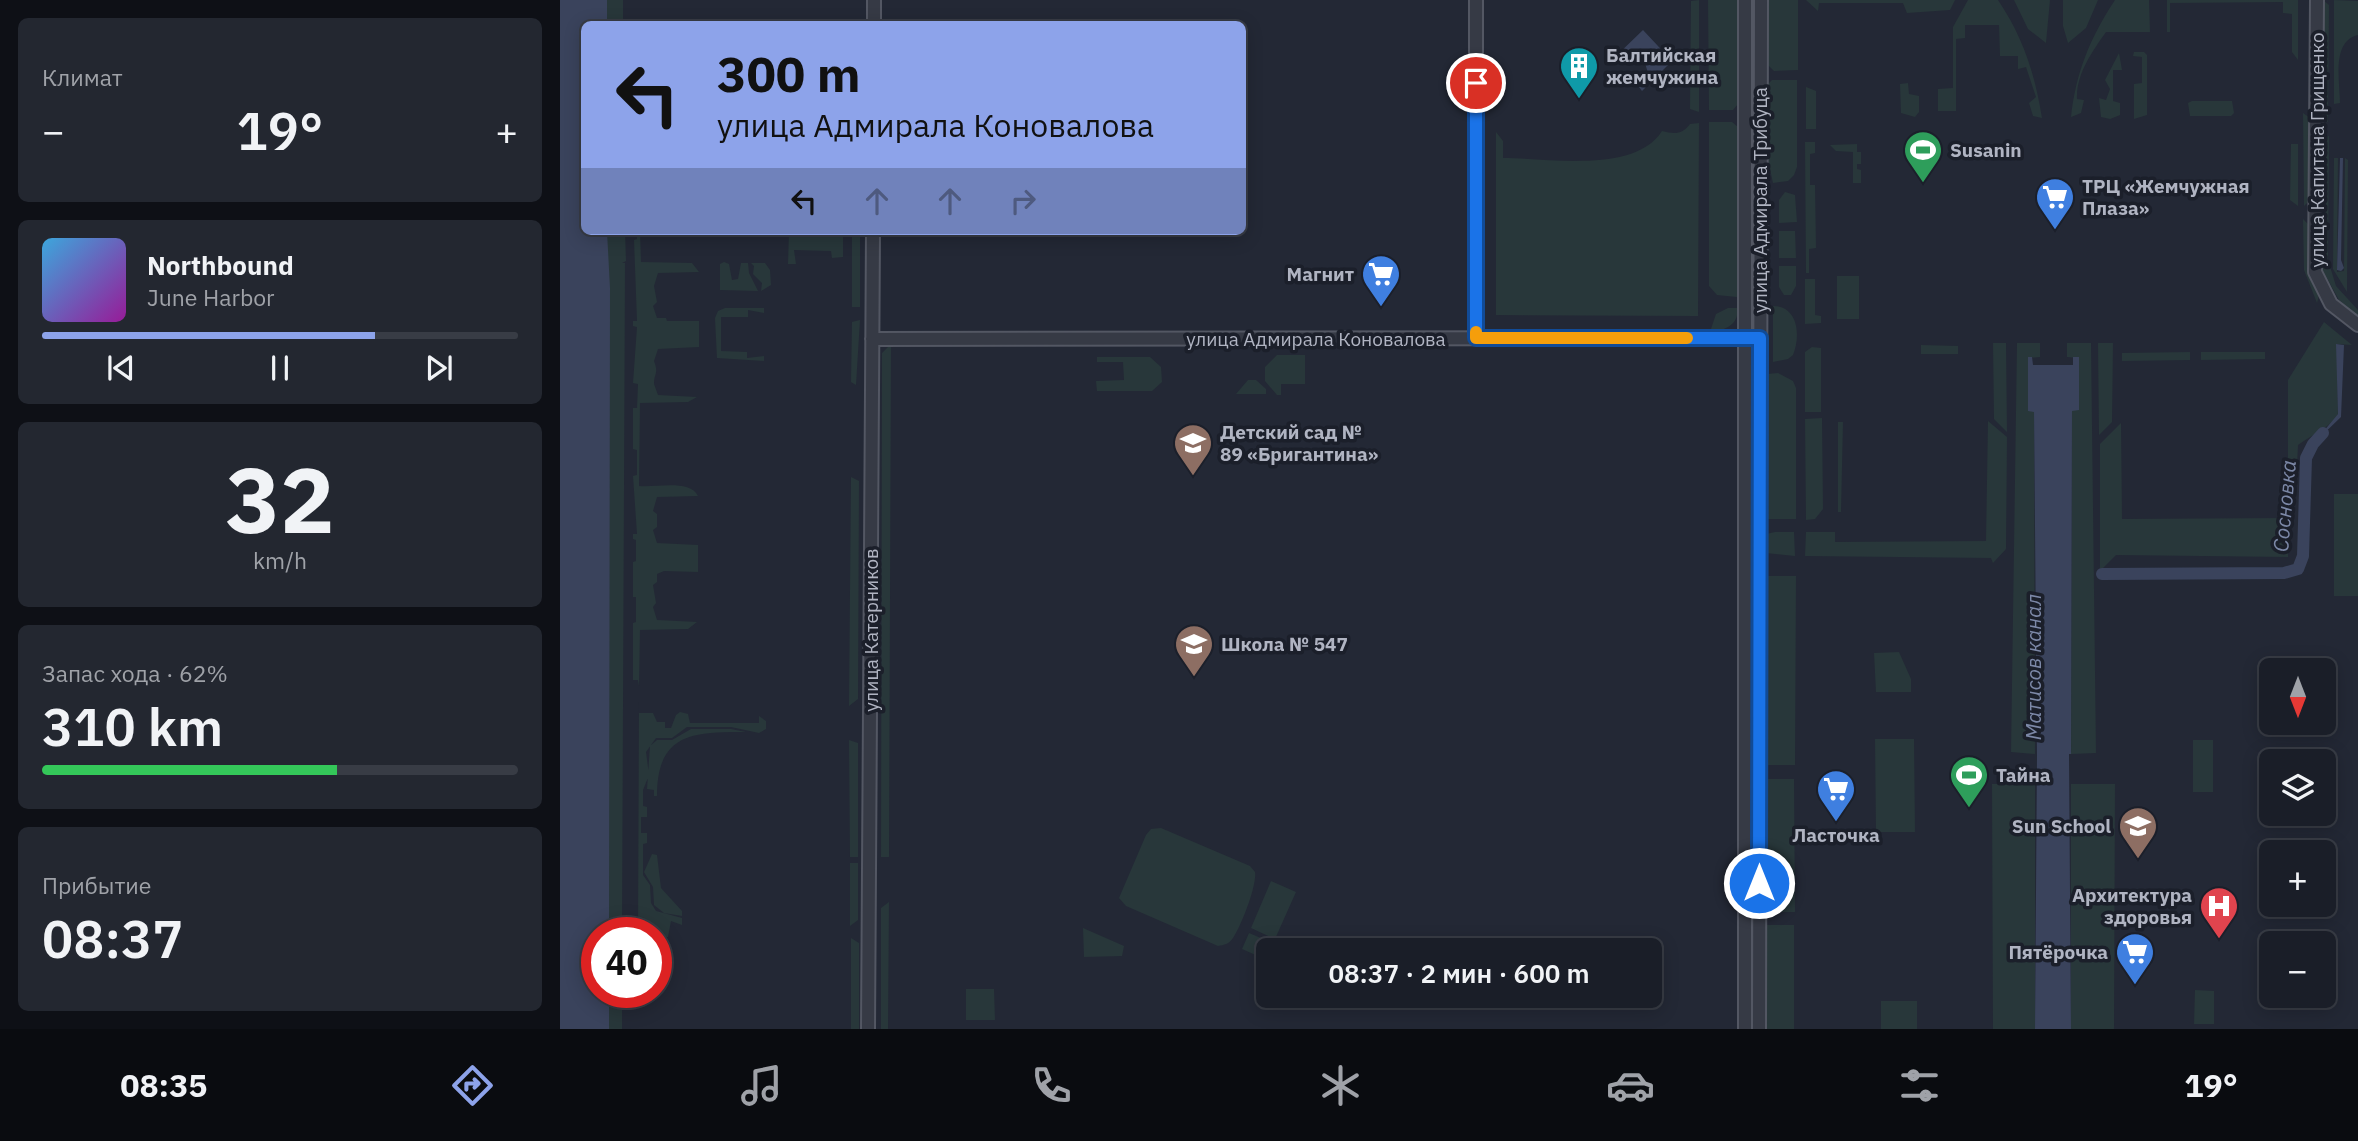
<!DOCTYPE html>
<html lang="ru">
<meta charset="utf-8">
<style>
:root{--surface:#1a1e28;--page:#232730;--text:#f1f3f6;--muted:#9fa2a8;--line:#383c45;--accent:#8da3ea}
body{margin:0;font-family:"IBM Plex Sans",sans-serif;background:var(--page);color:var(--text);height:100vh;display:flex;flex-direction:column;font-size:26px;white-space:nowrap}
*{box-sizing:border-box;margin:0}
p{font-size:23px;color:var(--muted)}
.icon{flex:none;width:38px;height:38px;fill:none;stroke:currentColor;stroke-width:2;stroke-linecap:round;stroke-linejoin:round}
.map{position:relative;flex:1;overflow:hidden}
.side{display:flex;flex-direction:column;gap:18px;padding:18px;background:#0e1016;width:560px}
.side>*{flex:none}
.hud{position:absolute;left:21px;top:21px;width:665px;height:214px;border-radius:10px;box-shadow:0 4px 18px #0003,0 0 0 2px var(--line);background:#8da3ea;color:#111;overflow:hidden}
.needle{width:46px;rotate:180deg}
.tools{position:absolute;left:1699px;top:658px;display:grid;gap:14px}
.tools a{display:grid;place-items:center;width:77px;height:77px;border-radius:10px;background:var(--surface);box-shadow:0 4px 18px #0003,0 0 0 2px var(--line);font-size:35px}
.speed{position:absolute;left:21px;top:917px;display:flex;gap:14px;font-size:35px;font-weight:700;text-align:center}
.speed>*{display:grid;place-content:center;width:91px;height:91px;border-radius:50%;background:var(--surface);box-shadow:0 4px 18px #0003,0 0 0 2px var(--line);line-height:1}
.speed .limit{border:10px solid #d22;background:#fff;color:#111}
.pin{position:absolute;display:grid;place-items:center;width:60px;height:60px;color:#fff;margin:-30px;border:4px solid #fff;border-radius:50%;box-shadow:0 2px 7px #0007}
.me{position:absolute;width:77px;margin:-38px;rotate:0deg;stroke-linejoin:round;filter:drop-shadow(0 0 5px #0008)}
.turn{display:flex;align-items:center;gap:24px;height:147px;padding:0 21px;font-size:32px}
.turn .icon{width:91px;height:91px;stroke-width:2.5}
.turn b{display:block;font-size:49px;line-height:60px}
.lanes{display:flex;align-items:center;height:66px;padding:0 21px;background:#0003;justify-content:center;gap:35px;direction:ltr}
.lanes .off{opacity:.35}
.big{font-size:52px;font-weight:600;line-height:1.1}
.side .widget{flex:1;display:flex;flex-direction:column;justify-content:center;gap:10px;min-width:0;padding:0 24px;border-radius:10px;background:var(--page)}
.side .dial{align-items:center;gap:0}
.dial b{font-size:91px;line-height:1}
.song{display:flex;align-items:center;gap:21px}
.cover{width:84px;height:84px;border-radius:10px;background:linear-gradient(135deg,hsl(200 70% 55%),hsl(300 70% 35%))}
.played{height:7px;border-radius:4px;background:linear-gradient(90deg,var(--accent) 70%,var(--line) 70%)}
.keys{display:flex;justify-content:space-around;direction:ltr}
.heat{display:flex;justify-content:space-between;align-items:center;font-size:38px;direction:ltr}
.charge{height:10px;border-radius:5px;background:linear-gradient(90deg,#34c759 62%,var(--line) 0)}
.trip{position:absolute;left:696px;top:938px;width:406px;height:70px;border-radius:10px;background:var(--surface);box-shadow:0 4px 18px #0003,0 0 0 2px var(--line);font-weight:600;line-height:70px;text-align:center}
.menu{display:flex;height:112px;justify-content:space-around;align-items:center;background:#0a0c10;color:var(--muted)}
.menu .icon{width:49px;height:49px}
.menu .active{color:var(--accent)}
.menu b{font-size:32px;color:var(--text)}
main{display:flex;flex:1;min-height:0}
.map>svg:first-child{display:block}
.green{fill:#28373a}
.water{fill:#3a435c}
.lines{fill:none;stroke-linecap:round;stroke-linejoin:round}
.canal{stroke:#3a435c;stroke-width:12}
.minor-casing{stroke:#535763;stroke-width:16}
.minor{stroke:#363a45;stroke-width:12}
.route-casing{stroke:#114b97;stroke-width:18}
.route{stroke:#1a73e8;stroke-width:12}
.slow{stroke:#f59e0b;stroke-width:12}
.labels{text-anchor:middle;stroke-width:7;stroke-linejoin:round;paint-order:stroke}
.poi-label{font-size:19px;font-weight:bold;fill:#b0b4c2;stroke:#1b1f2a;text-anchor:start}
.street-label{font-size:19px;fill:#b0b4c2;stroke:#1b1f2a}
.water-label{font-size:21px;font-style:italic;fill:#7c88a7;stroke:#1b1f2a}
</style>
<main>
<section class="side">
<div class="widget"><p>Климат</p>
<div class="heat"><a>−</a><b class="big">19°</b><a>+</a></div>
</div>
<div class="widget">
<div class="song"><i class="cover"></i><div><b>Northbound</b><p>June Harbor</p></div></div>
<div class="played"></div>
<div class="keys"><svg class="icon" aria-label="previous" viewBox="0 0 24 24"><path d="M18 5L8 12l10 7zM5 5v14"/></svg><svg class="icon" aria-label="pause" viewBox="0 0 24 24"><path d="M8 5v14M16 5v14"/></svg><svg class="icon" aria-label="next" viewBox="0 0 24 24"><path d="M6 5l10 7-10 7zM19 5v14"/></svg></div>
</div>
<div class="widget dial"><b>32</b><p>km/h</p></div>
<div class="widget"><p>Запас хода · 62%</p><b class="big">310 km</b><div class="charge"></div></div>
<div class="widget"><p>Прибытие</p><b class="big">08:37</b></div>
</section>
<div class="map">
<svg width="1798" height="1029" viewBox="0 0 1798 1029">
<rect width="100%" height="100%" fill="#232835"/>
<path class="green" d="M47,0H63V24H47Z
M1139,0V112L1130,109L1131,1Z
M1148,0H1178V104L1173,110H1149Z
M1207,0H1238V70L1214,71L1207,64Z
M1246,0H1395L1390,10L1347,13L1343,3H1259L1258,11Z
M1408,0H1438C1463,37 1475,74 1482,118L1473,116L1469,103L1476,97L1466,67L1458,69V56H1440L1439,25H1405V38L1396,39V111H1378V89L1393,88V27Z
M1454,0H1490L1486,43L1468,29Z
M1503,0H1538L1526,28L1508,43L1503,26Z
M1555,0H1589L1590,32H1546C1532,52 1516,74 1517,99L1524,100L1521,113L1511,117C1516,72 1530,38 1555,0Z
M1607,0H1738V60L1732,52V14L1723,13V2L1610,3V32H1607Z
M1763,0L1769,5L1768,122L1763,121Z
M1774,0L1798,1V35C1771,41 1780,82 1780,103L1774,104Z
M1574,52H1584L1587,55V115L1574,119V84L1582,83V57L1573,56Z
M1559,53L1562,70H1553V101L1560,103V115L1550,119L1541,117L1539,98L1546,100L1550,89L1545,80Z
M1212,80H1237V167L1234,175L1228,181L1213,183L1206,151V86Z
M1348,83L1349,94L1359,96V112L1355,117L1341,113L1340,84Z
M1246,87L1256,91V129H1246Z
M1632,101H1672L1674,113L1671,116H1630L1628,103Z
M1743,113L1750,118L1749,201L1744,206Z
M1149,122H1172L1178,127L1177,297L1157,295L1149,286Z
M1139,123L1138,316L936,315V132L943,141V158C988,158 1075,174 1102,131C1114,134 1122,135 1130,124Z
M1769,136L1768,260L1776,286L1798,310V317L1779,300L1763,271V138Z
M1245,142H1255V153L1250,154V185H1255L1256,248L1249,249V273H1246Z
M1297,144V152H1301V164H1297V169L1301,170V183H1293V152L1276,151L1270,145Z
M1731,144H1738V206L1730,200Z
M1774,158H1778L1777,272L1784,271L1785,158L1788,160L1787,292L1773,269Z
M1225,192L1235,195L1237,222L1219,223V200Z
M1743,219L1749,225L1750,269L1759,295L1757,303L1744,270Z
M47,231H65L66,261L62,263H65L62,933H49Z
M77,231H80L81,262L132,263L139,272L98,273L94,286L97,302L93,306L97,318H106L107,321H139V347L98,349L94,361C99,374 94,373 94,384L98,395L137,397L128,402L80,403L79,486C95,488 130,479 138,496L97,497L93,511L97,514V527L93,530L97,543L138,545V572L104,571L97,574V582L93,585L96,603L93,607L97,620L137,622L128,629L80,630L79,686L78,680H73V623L76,622V597H73V562L76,561V540L73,539V534H77L73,476L77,475V450L73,449V408H77L78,384L73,383L77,327L73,326V321H77L74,240L77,239Z
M229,231H251V236H265V231H283V257L272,258L271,251L234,250L236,264H228Z
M292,231H300V307H292Z
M1219,231H1235L1236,258H1219Z
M164,262L169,264L172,280L178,279L181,263H188L189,273L198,291L160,290V264Z
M191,263H205L210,270L211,285L201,291L202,283L193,274L194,266Z
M1219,266H1236V286L1231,295H1224L1219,287Z
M1277,276H1299V319H1277Z
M1245,279H1255V315L1261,316V323L1245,324Z
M1213,306C1238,306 1241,335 1233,355L1228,359L1213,362Z
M165,308H204V313L188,310V317H161V351L187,352V358L204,356V361L157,358L155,318L158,311Z
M1168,308H1178C1178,326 1165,330 1150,332L1156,314Z
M300,320L296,385L291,382L292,322Z
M1764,322L1792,345L1777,344L1778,414C1769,429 1751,435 1738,445L1737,465L1728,467V380Z
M1433,343H1446L1447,432L1434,419Z
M1457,343H1480V357L1468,358V411H1474L1475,754L1451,752Z
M1507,343H1531L1536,753L1511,754L1512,410H1519V358L1507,357Z
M1538,343H1553L1552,422L1539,435Z
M331,344L329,857H321L322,353Z
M1361,345L1398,346V354H1361Z
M1252,347L1261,348V412H1245V352Z
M1630,352V360L1562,361V353Z
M1641,352H1705V359L1641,360Z
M717,355H745V384H721V395H717L705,381V367Z
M537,357H590L601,367L602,382L592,391H537L536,381L564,380L563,362H537Z
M1218,373L1233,381L1236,388V519H1207V374Z
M688,380H696L706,389V394H676Z
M1262,418L1263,509L1255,519L1246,520L1245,419Z
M1428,421L1447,437L1446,549L1433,563L1431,558L1245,556L1246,532H1275V542L1426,541Z
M1278,422H1283L1281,512H1278Z
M1561,423L1562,519L1728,518V557L1556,555L1540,571V444Z
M291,477L299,481L298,699L289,706Z
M1774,494H1798V596H1774Z
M1215,532H1234L1235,556L1206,553V534Z
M1207,576H1236L1235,765H1205Z
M1339,652L1351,679V692H1316L1314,653Z
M79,701V713H93L97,722H105V728H111L116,715L120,712L128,714L130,723H199V716L206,721V729L199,733L171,727H127L112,738H96L86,752L89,775L83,790V806L87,807V817H81V833H87V843L83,844V875L90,885L91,903L96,911L122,918V925L111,921L108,937H96V933H78Z
M131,729H171L186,732C134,732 97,732 97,796H94V790L87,789L90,746L97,740H112Z
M1315,739H1354L1355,832H1316Z
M289,740L298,743V857H290Z
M1633,740H1653V792H1633Z
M1206,779H1234L1235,912H1220L1209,904Z
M1432,784H1475V1029H1433Z
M1511,784H1555L1554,1029H1511Z
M601,828L690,866L695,872C697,886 681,926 673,938C669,944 664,945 658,946L566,906L559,898L586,835L591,829Z
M92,854L97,855L101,888L122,911V916L104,913L94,905L93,887L84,872Z
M290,863H298V920L290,926Z
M711,881L736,892L715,939L691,928Z
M329,902L328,1029H321V908Z
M1205,925H1234V1029H1205Z
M523,928L564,946L562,956L524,957Z
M689,933L727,949V950H709V961L682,949Z
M291,938L299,943V1029H291Z
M406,989H434L435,1020H406Z
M1635,990L1654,991V1024H1634Z
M49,992H62V1029H49Z
M1321,1001H1357V1029H1321Z"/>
<path class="water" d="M0,0H47V24H24V231H47L50,288L49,933H37V992H49V1029H0Z
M1083,30L1112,61L1082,91L1079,87L1088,73L1084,60L1071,54L1056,61L1054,58Z
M1780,158H1783L1781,260L1784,268L1781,271L1777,270Z
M1776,344L1784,345L1781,417L1753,444L1778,414Z
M1468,357H1472L1473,365H1513V357H1519V410L1512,411L1511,754H1509L1511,1029H1475L1477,755L1474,412L1468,411Z"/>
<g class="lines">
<path class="canal" d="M1542,574L1724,573L1738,569L1743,556L1746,458L1753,444L1763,433"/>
<defs>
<path id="minor" d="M1757,0L1755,272L1771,304L1798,325
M314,24V0
M916,338V0
M312,339L1193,338
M308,1029L313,231
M1185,1029V0
M1199,1029L1201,0"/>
</defs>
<use href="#minor" class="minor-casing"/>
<use href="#minor" class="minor"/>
</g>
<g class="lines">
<defs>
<path id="route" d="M916,83V338H1200L1199,883"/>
</defs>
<use href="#route" class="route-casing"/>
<use href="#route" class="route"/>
<path class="slow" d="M916,332V338H1127"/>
</g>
<defs>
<symbol id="building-pin" viewBox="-11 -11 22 30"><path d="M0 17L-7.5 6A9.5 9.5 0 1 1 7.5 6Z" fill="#0f9aa8" stroke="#1b1f2a"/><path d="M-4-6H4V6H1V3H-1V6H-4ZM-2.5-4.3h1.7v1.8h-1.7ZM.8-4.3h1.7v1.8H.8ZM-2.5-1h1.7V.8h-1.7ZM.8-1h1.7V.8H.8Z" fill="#fff"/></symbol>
<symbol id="stadium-pin" viewBox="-11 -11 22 30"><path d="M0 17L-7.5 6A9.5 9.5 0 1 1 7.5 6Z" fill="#2e9e5b" stroke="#1b1f2a"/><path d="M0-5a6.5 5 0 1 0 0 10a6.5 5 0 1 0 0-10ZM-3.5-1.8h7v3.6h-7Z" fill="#fff"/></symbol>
<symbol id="supermarket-pin" viewBox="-11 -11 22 30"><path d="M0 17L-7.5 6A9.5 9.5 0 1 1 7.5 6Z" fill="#3f7fe0" stroke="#1b1f2a"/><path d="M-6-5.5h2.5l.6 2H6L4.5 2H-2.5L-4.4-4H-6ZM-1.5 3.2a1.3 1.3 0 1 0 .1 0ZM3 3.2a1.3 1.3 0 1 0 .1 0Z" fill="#fff"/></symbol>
<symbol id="school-pin" viewBox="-11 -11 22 30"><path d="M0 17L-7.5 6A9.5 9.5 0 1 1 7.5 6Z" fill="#8d6e63" stroke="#1b1f2a"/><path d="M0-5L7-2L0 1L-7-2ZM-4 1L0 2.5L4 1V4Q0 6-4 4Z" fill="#fff"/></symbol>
<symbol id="hospital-pin" viewBox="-11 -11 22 30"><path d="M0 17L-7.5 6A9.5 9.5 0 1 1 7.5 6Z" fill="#e0444e" stroke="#1b1f2a"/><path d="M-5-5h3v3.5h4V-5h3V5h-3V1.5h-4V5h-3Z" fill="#fff"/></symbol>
</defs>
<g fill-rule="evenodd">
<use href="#building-pin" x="997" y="44" width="44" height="60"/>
<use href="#stadium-pin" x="1341" y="128" width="44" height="60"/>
<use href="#supermarket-pin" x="1473" y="175" width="44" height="60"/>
<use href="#supermarket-pin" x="799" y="252" width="44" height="60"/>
<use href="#school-pin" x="611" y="421" width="44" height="60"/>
<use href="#school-pin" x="612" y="622" width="44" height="60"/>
<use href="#stadium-pin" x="1387" y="753" width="44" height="60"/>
<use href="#supermarket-pin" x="1254" y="767" width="44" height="60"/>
<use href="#school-pin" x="1556" y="804" width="44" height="60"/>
<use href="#hospital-pin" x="1637" y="884" width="44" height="60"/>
<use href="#supermarket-pin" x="1553" y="930" width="44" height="60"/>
</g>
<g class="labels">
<g class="poi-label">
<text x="1046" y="62">Балтийская<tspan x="1046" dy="22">жемчужина</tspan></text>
<text x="1390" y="157">Susanin</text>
<text x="1522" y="193">ТРЦ «Жемчужная<tspan x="1522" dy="22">Плаза»</tspan></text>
<text x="794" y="281" text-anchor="end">Магнит</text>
<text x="660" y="439">Детский сад №<tspan x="660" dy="22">89 «Бригантина»</tspan></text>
<text x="661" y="651">Школа № 547</text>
<text x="1436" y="782">Тайна</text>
<text x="1551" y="833" text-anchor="end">Sun School</text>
<text x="1276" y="842" text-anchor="middle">Ласточка</text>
<text x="1632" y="902" text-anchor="end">Архитектура<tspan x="1632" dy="22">здоровья</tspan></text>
<text x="1548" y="959" text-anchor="end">Пятёрочка</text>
</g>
<g class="street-label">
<text transform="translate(1757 150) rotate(-90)" y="7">улица Капитана Грищенко</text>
<text transform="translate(1200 200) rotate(-90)" y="7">улица Адмирала Трибуца</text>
<text x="756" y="346">улица Адмирала Коновалова</text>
<text transform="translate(311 630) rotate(-90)" y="7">улица Катерников</text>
</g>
<g class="water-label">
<text transform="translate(1725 506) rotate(-85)" y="7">Сосновка</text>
<text transform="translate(1474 667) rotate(-90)" y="7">Матисов канал</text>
</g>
</g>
</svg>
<div class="tools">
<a><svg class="needle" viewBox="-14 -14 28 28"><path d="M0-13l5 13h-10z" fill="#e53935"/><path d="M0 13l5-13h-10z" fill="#9fa2a8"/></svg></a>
<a><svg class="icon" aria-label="layers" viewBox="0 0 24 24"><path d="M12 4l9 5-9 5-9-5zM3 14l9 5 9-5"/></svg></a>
<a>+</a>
<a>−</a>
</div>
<div class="speed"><div class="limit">40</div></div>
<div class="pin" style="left:916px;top:83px;background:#d93025"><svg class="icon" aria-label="arrive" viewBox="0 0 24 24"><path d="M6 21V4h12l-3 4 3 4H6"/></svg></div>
<svg class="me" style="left:1199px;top:883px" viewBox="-20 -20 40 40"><circle r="17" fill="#1a73e8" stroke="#fff" stroke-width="3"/><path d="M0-11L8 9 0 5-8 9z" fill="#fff"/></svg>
<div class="trip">08:37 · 2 мин · 600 m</div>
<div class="hud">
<div class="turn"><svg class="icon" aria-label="left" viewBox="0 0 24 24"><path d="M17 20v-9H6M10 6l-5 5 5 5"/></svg><div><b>300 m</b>улица Адмирала Коновалова</div></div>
<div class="lanes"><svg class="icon" aria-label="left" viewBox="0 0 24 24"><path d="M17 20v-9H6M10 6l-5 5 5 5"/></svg><svg class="icon off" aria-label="ahead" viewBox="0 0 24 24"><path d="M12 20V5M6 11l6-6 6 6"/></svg><svg class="icon off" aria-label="ahead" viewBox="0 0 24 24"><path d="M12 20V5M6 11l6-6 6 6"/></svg><svg class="icon off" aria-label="right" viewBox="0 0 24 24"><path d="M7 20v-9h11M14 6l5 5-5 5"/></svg></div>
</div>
</div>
</main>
<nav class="menu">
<b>08:35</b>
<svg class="icon active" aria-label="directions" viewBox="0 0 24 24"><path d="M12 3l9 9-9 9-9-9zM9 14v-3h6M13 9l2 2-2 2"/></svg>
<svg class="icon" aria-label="music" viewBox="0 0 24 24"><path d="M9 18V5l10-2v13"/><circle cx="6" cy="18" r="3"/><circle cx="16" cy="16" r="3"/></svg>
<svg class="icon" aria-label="phone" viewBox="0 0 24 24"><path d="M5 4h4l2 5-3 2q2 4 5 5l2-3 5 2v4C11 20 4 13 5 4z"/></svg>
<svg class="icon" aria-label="climate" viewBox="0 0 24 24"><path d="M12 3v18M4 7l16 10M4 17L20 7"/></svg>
<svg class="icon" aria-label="car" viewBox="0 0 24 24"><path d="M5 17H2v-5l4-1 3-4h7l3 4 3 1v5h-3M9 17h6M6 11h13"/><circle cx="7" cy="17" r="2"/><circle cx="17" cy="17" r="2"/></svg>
<svg class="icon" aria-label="filters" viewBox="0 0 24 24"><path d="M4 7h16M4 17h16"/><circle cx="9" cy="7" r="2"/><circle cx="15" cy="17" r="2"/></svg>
<b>19°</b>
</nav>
